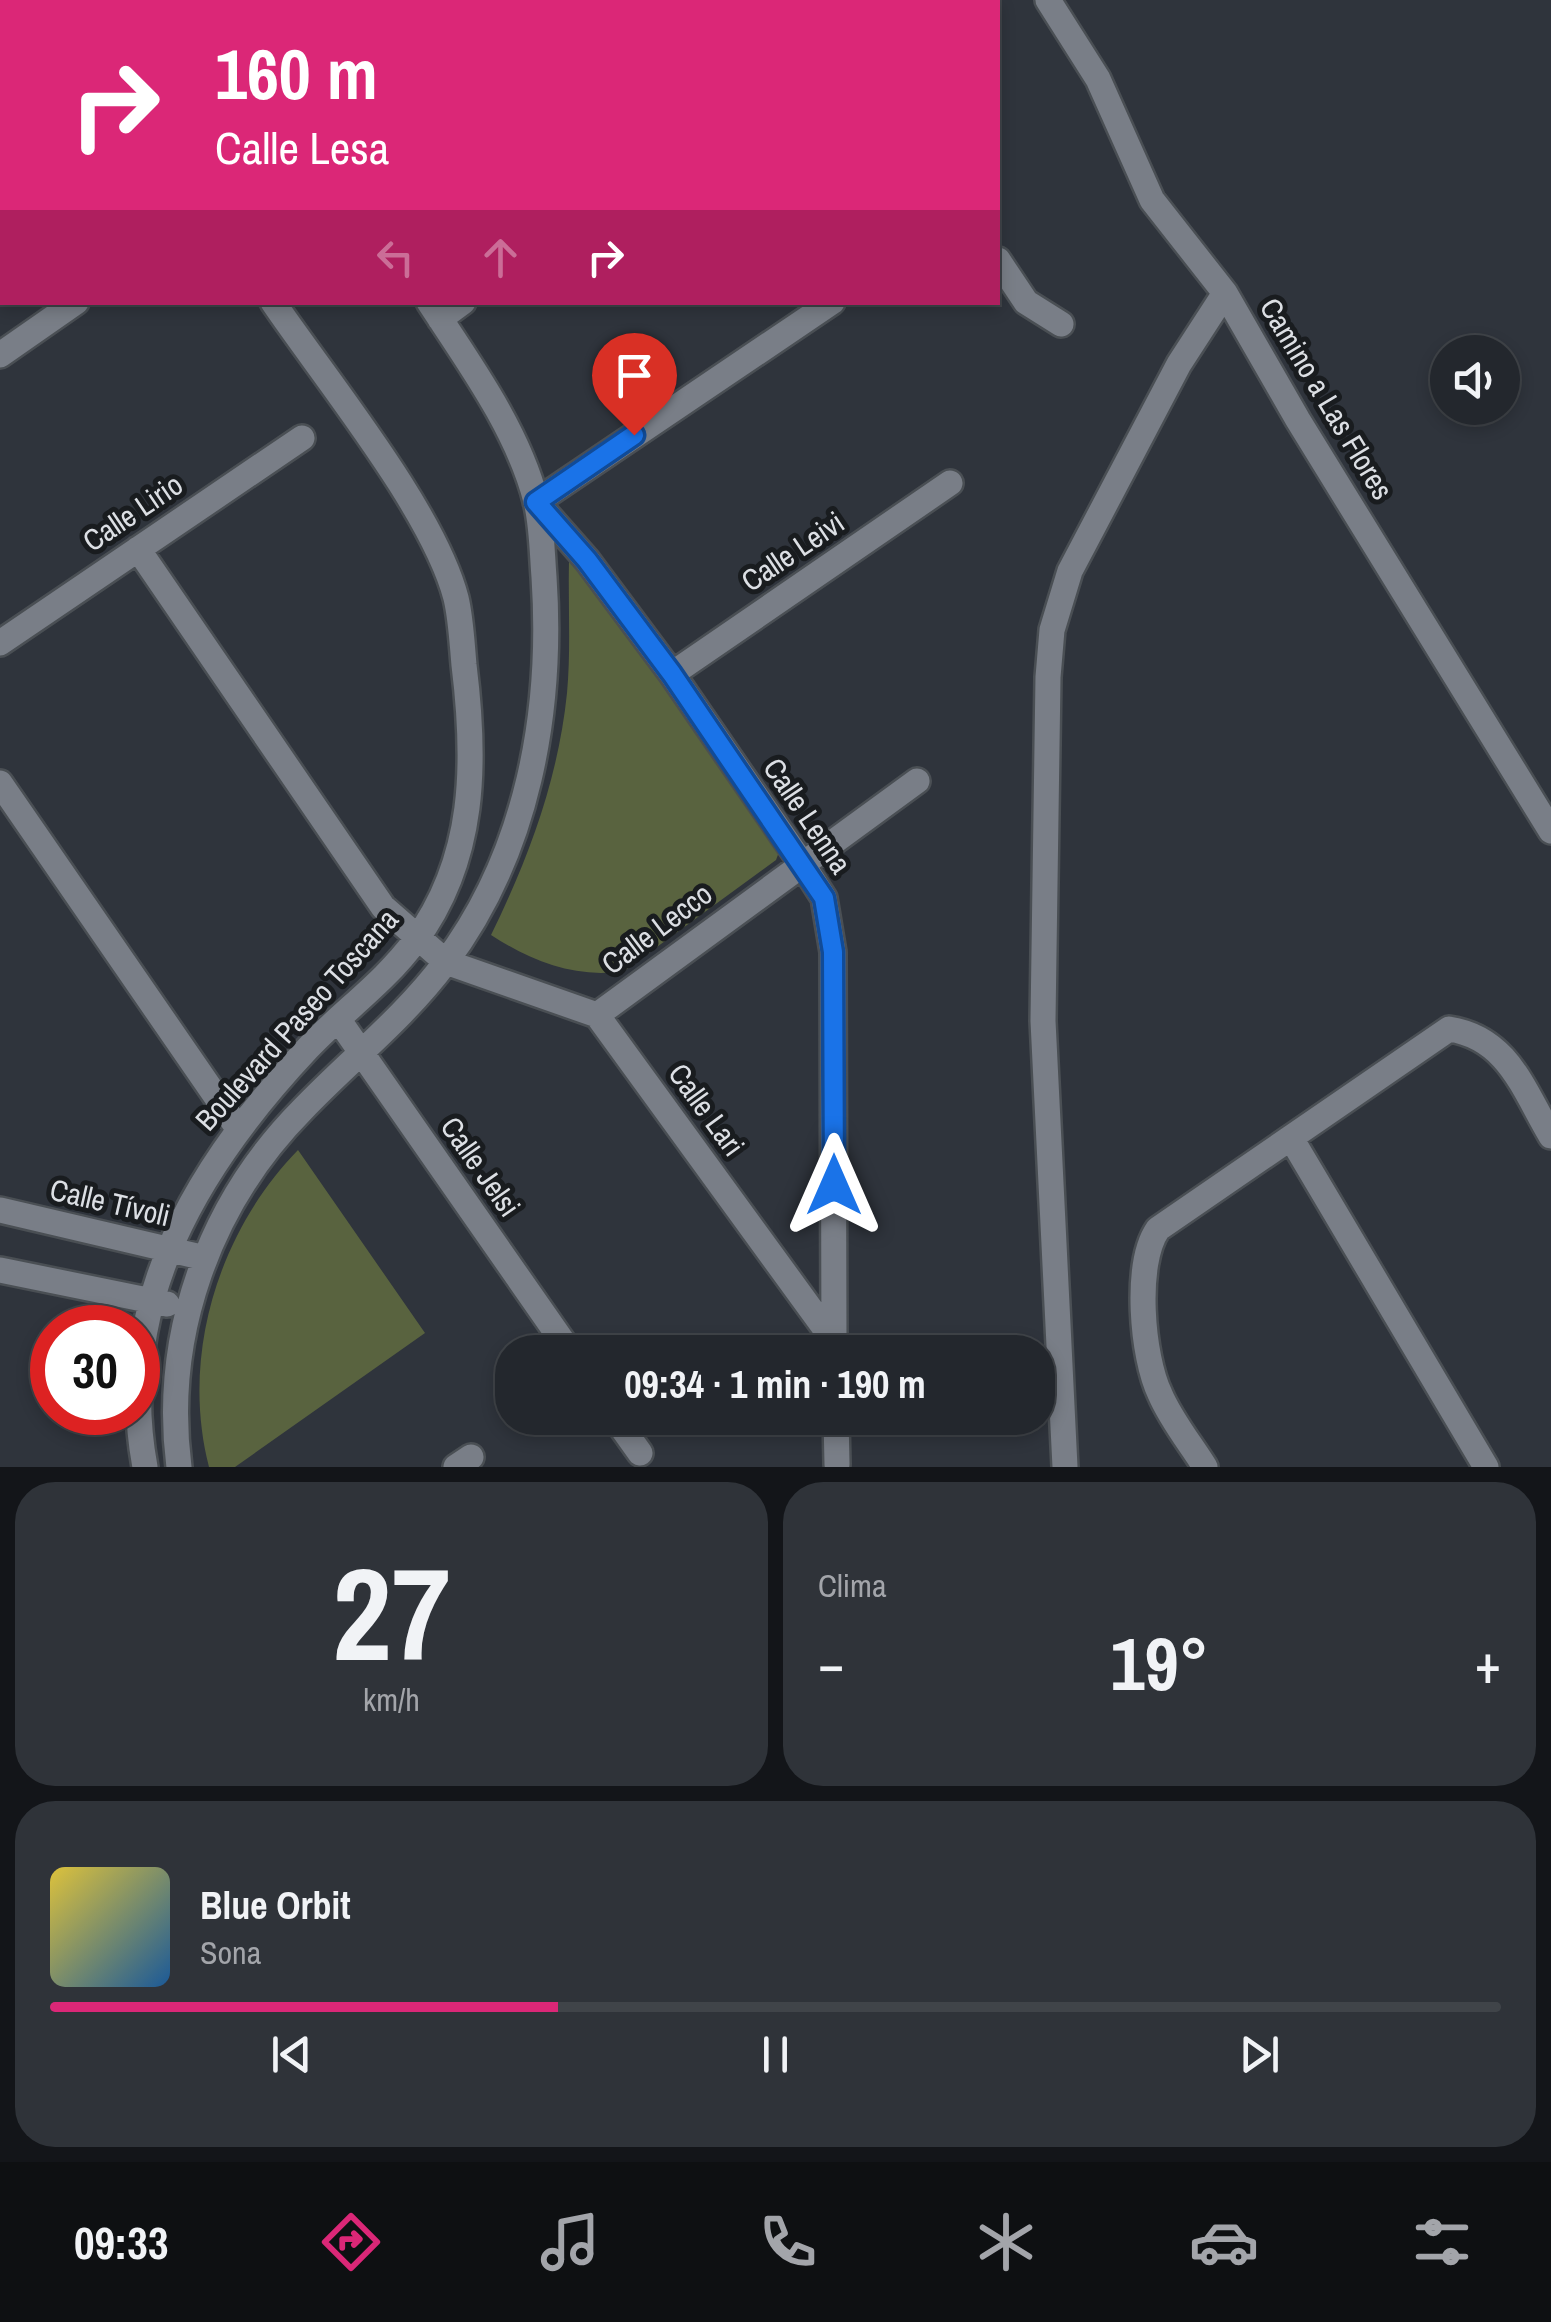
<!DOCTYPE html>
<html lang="es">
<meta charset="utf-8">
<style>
:root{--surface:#23272d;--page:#2f3339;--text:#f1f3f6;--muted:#a3a5aa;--line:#404449;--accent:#db2777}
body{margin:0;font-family:"Archivo Narrow",sans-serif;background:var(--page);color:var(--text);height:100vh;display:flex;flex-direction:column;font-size:38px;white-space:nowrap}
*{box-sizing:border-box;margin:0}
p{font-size:32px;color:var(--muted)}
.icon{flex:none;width:55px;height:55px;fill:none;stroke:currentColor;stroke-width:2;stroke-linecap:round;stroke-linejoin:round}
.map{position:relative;height:1467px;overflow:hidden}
.drawer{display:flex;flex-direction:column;gap:15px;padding:15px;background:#131519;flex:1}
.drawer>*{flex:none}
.guide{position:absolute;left:0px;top:0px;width:1000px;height:305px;box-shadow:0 5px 15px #0003,0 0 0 2px var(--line);background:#db2777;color:#fff;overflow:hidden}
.buttons{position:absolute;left:1430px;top:335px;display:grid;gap:20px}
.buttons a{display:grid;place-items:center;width:90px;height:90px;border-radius:50%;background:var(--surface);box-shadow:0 5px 15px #0003,0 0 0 2px var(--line);font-size:50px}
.speed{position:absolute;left:30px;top:1305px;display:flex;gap:20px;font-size:50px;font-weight:700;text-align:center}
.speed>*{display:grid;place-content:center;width:130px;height:130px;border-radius:50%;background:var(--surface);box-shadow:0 5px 15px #0003,0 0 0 2px var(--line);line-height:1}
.speed .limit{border:15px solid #d22;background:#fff;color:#111}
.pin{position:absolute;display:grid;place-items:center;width:85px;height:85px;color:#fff;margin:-102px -42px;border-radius:50% 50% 50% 0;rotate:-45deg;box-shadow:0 0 10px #0007}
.pin .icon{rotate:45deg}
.me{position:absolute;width:110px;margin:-55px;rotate:0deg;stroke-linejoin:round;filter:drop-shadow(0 0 8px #0008)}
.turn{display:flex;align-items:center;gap:35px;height:210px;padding:0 50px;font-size:45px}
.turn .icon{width:130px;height:130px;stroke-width:2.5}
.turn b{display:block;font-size:70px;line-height:85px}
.lanes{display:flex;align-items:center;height:95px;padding:0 50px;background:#0003;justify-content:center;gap:50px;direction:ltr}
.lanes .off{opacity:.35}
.big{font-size:75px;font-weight:700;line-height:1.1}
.drawer .widget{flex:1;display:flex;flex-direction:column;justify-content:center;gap:15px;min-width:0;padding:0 35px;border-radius:40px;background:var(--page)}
.drawer .dial{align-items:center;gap:0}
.dial b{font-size:130px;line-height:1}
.song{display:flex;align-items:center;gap:30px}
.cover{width:120px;height:120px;border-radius:15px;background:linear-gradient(135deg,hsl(50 70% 55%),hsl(210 70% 35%))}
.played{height:10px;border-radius:5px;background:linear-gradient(90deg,var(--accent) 35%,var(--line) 35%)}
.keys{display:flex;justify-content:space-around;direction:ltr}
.heat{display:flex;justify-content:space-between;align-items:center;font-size:55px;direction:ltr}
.drawer .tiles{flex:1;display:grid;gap:15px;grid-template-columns:1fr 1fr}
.widget:last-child{grid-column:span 2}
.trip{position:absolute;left:495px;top:1335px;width:560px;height:100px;border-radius:40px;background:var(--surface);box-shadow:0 5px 15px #0003,0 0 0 2px var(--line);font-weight:700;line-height:100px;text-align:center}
.tabs{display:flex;height:160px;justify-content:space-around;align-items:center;background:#0e1012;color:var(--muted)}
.tabs .icon{width:70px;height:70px}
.tabs .active{color:var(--accent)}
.tabs b{font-size:45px;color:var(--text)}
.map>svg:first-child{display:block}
.green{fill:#59633f}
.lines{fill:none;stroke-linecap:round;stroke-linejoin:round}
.minor-casing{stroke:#4a4f54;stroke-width:30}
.minor{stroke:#797e87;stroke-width:25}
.route-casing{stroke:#114b97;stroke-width:25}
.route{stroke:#1a73e8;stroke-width:18}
.labels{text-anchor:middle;stroke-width:10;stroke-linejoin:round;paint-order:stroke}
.street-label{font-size:30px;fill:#dcdfe4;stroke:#191c1f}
</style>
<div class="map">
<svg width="1551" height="1467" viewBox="0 0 1551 1467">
<rect width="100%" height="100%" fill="#2f343c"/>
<path class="green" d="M579,553L782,844L776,860L624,971C576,979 531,961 491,935C529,857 558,780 567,693C571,650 568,604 569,561Z
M298,1150L425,1333L235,1467H209C180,1355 219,1231 298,1150Z"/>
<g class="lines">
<defs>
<path id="minor" d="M58,0L59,2
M221,0L223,2
M823,0L825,2
M1048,0L1098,79L1152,200L1225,293L1298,420L1551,831
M132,2L136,0
M509,2L513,0
M0,92L2,90
M998,260L1026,302L1061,324
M832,302L536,502L587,560L672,674L801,862L824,898L833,952L834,1352
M440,319L463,302
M0,355L76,302
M138,549L383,907L446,962L597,1015L917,781
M0,643L302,438
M672,674L950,483
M0,783L237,1127
M597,1015L834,1341
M338,1019L570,1352
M1291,1138L1486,1467
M0,1210L205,1258
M0,1270L167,1304
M615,1418L640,1453
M836,1418L837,1464
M145,1467C114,1301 199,1164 308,1048C343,1011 385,982 415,941C476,859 476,762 464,665C462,643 461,619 456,598C433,510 326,380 273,302
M179,1467C162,1335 209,1204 303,1109C350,1060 404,1018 445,963C528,853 553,712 544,577C542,552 542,525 536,501C518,430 469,363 429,302
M456,1467L471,1457
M1065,1467L1043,1021L1048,677L1052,630L1070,571L1179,364L1225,293
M1205,1467C1190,1443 1171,1420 1160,1394C1142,1357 1134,1263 1158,1229L1449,1029C1508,1038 1523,1089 1551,1136"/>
</defs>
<use href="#minor" class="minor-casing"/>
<use href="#minor" class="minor"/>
</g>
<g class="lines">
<defs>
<path id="route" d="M634,435L536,502L587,560L672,674L824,898L833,952L834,1185"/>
</defs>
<use href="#route" class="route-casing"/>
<use href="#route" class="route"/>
</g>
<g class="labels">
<g class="street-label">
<text transform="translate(1326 399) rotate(59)" y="10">Camino a Las Flores</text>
<text transform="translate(133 513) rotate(-34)" y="10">Calle Lirio</text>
<text transform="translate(793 552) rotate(-34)" y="10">Calle Leivi</text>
<text transform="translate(807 816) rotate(56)" y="10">Calle Lenna</text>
<text transform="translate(657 929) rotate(-37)" y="10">Calle Lecco</text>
<text transform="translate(297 1020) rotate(-48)" y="10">Boulevard Paseo Toscana</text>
<text transform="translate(706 1110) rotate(54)" y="10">Calle Lari</text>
<text transform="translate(480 1167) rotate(55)" y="10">Calle Jelsi</text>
<text transform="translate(110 1203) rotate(13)" y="10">Calle Tívoli</text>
</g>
</g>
</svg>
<div class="buttons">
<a><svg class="icon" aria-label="sound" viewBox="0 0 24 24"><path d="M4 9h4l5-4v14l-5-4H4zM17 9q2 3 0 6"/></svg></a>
</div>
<div class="speed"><div class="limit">30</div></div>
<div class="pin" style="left:634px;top:435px;background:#d93025"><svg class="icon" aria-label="arrive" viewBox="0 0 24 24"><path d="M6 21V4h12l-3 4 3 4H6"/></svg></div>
<svg class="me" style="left:834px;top:1185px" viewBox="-20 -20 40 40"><path d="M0-17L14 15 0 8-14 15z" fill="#1a73e8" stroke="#fff" stroke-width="4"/></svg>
<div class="trip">09:34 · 1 min · 190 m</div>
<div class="guide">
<div class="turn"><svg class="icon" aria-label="right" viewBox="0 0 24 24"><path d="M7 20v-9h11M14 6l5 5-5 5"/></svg><div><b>160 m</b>Calle Lesa</div></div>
<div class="lanes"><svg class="icon off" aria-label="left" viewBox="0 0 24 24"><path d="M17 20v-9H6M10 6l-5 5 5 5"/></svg><svg class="icon off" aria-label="ahead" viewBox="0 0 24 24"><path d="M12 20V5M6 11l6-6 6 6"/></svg><svg class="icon" aria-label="right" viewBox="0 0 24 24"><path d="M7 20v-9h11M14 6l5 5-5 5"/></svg></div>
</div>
</div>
<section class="drawer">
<div class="tiles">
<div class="widget dial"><b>27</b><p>km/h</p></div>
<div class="widget"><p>Clima</p>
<div class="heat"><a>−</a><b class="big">19°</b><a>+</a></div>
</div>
<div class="widget">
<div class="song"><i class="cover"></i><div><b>Blue Orbit</b><p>Sona</p></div></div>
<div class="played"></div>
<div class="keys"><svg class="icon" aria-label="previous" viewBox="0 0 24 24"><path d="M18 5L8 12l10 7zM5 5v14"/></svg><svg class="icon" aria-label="pause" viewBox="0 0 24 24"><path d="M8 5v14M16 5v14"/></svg><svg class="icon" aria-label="next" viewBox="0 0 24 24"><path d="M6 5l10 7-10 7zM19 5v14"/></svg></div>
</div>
</div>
</section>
<nav class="tabs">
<b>09:33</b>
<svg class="icon active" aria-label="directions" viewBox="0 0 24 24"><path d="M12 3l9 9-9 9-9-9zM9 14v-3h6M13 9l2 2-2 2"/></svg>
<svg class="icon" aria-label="music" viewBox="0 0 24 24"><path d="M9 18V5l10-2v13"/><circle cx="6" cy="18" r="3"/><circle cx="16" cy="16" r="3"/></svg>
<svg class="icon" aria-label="phone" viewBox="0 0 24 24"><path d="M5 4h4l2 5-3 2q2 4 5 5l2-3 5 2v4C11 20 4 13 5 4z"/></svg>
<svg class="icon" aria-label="climate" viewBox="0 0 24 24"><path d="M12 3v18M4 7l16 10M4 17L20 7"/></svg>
<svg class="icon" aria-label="car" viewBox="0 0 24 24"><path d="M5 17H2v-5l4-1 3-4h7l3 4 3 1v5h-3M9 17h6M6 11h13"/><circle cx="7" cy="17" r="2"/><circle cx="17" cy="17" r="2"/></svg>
<svg class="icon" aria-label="filters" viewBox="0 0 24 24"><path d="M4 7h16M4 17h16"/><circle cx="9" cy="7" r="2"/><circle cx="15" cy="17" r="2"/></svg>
</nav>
